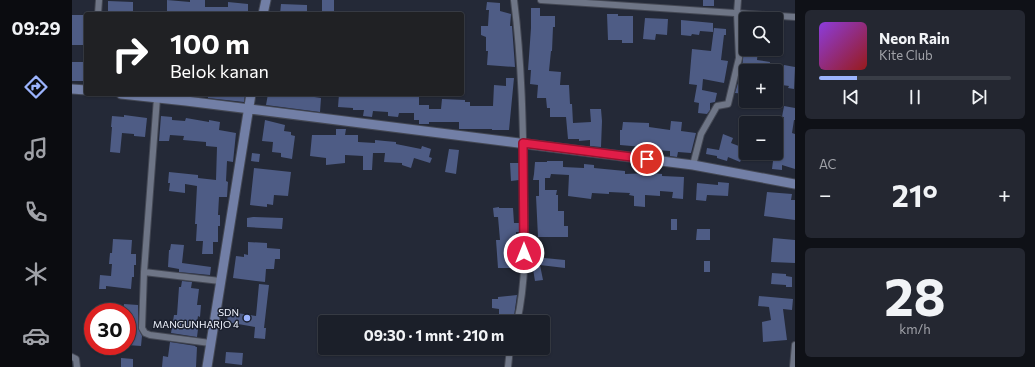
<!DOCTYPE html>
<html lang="id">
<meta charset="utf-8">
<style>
:root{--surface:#1b1f29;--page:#242731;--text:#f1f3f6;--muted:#a0a2a8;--line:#393d46;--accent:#9cb4fd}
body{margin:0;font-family:Commissioner,sans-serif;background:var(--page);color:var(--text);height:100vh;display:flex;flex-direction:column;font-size:15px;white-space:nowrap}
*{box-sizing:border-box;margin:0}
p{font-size:13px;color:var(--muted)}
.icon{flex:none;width:22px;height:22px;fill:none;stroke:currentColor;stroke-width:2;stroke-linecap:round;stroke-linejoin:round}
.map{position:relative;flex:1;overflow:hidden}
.sheet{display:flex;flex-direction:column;gap:10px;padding:10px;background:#0f1117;width:240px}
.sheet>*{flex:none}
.top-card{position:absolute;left:12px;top:12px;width:380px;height:84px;border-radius:4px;box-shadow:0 1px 3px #0004,0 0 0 1px var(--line);background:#202124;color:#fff;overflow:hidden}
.buttons{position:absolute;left:667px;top:12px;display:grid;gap:8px}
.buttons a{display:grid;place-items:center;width:44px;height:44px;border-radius:4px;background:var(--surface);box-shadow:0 1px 3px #0004,0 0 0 1px var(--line);font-size:20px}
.speed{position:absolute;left:12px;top:303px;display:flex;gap:8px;font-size:20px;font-weight:700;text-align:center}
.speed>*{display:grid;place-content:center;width:52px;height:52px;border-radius:50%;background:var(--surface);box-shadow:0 1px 3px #0004,0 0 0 1px var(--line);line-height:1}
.speed .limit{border:6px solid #d22;background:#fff;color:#111}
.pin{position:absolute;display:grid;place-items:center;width:34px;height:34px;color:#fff;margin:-17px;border:2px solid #fff;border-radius:50%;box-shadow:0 1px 4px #0007}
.me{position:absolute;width:44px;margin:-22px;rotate:0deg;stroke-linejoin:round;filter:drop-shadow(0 0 3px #0008)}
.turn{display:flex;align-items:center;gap:14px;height:84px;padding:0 20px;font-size:18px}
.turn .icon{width:52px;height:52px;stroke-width:2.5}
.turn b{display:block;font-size:28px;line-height:34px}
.big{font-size:30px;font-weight:700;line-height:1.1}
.sheet .widget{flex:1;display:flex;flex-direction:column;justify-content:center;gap:6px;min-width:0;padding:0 14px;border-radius:6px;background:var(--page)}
.sheet .dial{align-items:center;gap:0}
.dial b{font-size:52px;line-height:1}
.song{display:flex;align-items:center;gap:12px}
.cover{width:48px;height:48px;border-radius:6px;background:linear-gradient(135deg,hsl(270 70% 55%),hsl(0 70% 35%))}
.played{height:4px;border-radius:2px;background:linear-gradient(90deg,var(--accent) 20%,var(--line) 20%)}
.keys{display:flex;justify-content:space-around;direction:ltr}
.heat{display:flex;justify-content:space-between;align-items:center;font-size:22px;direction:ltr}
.trip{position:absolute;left:246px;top:315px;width:232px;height:40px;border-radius:4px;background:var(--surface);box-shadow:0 1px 3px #0004,0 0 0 1px var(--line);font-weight:700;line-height:40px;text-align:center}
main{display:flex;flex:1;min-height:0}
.menu{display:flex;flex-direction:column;width:72px;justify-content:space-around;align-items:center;background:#0b0c10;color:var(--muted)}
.menu .icon{width:28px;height:28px}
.menu .current{color:var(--accent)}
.menu b{font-size:18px;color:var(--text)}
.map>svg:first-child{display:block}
.building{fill:#4e5c85}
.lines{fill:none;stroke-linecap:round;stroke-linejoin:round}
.street-casing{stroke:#444854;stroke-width:8}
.secondary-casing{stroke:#444854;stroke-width:11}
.street{stroke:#6e7586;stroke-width:6}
.secondary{stroke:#727fa6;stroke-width:9}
.route-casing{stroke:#92132f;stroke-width:10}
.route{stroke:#e11d48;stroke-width:7}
.poi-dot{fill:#9cb4fd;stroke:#1a1f2d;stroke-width:1.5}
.labels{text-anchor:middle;stroke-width:3;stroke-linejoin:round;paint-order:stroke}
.poi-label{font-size:10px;fill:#f1f5ff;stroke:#1a1f2d;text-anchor:end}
</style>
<main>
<nav class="menu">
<b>09:29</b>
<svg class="icon current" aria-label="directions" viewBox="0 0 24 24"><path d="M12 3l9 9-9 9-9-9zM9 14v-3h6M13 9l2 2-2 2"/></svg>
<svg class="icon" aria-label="music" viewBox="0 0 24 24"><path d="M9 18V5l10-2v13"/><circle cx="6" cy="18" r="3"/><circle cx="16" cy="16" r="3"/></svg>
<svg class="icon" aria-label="phone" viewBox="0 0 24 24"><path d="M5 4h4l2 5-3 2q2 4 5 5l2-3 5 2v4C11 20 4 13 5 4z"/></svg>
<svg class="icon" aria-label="climate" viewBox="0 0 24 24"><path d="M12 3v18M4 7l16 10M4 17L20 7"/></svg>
<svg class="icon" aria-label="car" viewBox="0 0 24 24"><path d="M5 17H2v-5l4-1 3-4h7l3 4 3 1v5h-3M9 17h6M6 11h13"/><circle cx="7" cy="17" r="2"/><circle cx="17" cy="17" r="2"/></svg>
</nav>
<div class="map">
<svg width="723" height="367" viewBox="0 0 723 367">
<rect width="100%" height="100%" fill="#242937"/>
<path class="building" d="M95,0L118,2V0H133V7H156V2L176,4V14L149,13L95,14Z
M250,0H262V14H250Z
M631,0H642V6H631Z
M36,1L61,2V13L36,14Z
M415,2L428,3V11L439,14L438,26H440L443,67L415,65L416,51H414V37L409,35V26H416L417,10H414Z
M209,4L235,5V14H208Z
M459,8H468V16H483V27H481L480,51H479L477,71L489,72L488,85H497L498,104H500L501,123L519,122L518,109H529L530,121L529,147L518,146V140L507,141V139H496L494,117H478V108H475L474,98H465L466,85L458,84L459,70H456L459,28Z
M535,14H546V16H561V43H550V40H536Z
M0,15H14V45H0Z
M573,18L596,19L595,35L584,34L583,40L571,39Z
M609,20L641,23V32L628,31L627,35L620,34L619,36L609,35Z
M642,28L654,29V35H652L649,60L656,61L652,83L631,79L630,90L645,93L643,102L638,103V110L635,114L626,113L627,103L622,102L625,85L617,84L620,49L639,51Z
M672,49H686L685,60L698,62L697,71H685L670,69Z
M0,62H14V81H0Z
M712,65L723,67L722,89L716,88L717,86L710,85Z
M434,78H442L437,130H420V129H387V122H357V124H347V120H342V113H327L326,117L316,116V112L301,111L300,117L291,116L292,110H281V108L266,107L267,94H292V96H303L304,94H340L339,96L347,97V105H357V109H369L370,99L393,100V102H398V106H421L422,85L434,86Z
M666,83L674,84V94L663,93Z
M136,94H173L172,102L136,98Z
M196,94H229V95L249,98L248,112L194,105Z
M712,106L723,108V120H722L720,133L723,134V169L710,165V170L700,169L701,161L671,156L668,162L656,157L655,161L645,158V156L634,154L635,148L647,150L651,134L661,138L659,143L672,148L670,153H704L706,132H709L712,117H710Z
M52,115L75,118L73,137L62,136V134L50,133L48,153L38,152L40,127H39L40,116L52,117Z
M89,116L100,117V120L113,121L114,118L137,122V120L148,122L147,130L164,133L161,162L155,161L154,181L156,182L155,197H147L146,215H148V226H146V242H141V254H130L131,241H124L125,224H123L125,186L113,184V193L97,191L98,183H96L97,172L126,175V178L144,180L145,147L134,146V142L111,140L112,136L98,135L97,141H87Z
M193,120L213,125L212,131L219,132V135L223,136L220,159L209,157V153L200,152L201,142L190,141Z
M599,121L610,122L609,131L624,133L619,153L606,152L605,157L598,156V151L583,150V148L548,145V130H550L551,122L577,123V127L598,130Z
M264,129H274L273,135H286V142L303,143V140L313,141L324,142V144L349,149L350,146L359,149L357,157L360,158L358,163L342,158L339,168L330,165V163L312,162L313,153H301L300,170H291V156L273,155V163L254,165V158L238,156L240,135H264Z
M377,149L387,150L384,174L373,172Z
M180,153L188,154L187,162L179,161Z
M475,161H491V167L512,168V164L522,165V168L553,171V174L580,173L590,174V176L612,177L611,199L600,198L601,192L588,191V196L573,195V207L562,206V196L557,195L558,193L537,192V194L520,193L519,199L496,196L497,175L479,174L478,178H473V190H485L484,195H486V211H492V226H496V237H466L464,196H467V180H461L462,174L463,162H475Z
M438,163H447V180L439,181Z
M182,168L219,172L216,196L202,195L201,205L195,204V207L178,205Z
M646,182L657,183L656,196L635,195L634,201L624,200L625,183L646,185Z
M695,192L720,194L719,200H723V220L692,216Z
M427,207V208H441L442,223H447L448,232H444L446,268H426L424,240H428L426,217H422L421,208Z
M181,217L211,218L210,229L175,227V218Z
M599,219H605V230H599Z
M625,229H638V240H624Z
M701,238L723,240V263L699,262Z
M41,239L60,240L59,254H64V265H62V277H60L59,289L34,286V289H27L28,275L39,276L40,264H37L38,253H40Z
M176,242L195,243V248L208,249V259H203L202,269H194L193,282L161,278L164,256L172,257V254L176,255Z
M99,244L112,245L110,263L139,267L138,275L107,272V269L96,267L97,250H98Z
M462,257L493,260V268L468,265L471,280L463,281L461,269Z
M632,261H638V272H632Z
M700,273L714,274V276L720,277V287H714V285L699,284Z
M110,281L120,282L119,288L127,289L125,305H129L128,317L126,316L124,329H126L125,337L99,333L102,315H105L107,287H109Z
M187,284L197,285L192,328H194L193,339L182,338L183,327L155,322L157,308L166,309L165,313L184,316Z
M445,295L442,316L427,317V309L420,308V299H426V297Z
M687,296L721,299L720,310L711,309L715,340L691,342L690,322L699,320L697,307L686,306Z
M52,304L66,305V328L70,336L69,346L55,345V312H51Z
M98,342L124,346L123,347H125L124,367H90L91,356L96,357Z
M154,352L171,353L170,365L153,363Z
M49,358L61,359V367H49Z"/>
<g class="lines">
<defs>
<path id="street" d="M442,0C450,63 451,126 452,189C453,233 455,278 445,322
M469,0L723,17
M26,14L27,0
M85,98L72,272L70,328L73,333L78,335L138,343
M621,165L629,134L645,106L656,104L667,58L665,13L666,0
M72,272L148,281
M0,357L4,359L5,367
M436,367L438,348
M721,367L723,345"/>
<path id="secondary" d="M191,14L194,0
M0,89L14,90
M49,94L114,101L621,165L723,184
M135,367L179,94"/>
</defs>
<use href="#street" class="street-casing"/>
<use href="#secondary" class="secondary-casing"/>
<use href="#street" class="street"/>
<use href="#secondary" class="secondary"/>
</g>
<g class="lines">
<defs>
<path id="route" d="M452,253L451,143L575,159"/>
</defs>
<use href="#route" class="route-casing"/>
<use href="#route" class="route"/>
</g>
<circle class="poi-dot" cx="175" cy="318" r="4"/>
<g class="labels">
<g class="poi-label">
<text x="167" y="316">SDN<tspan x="167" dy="12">MANGUNHARJO 4</tspan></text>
</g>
</g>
</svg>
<div class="buttons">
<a><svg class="icon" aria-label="search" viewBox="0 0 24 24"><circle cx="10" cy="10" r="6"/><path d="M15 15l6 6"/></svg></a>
<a>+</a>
<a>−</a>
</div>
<div class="speed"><div class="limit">30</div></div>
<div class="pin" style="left:575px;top:159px;background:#d93025"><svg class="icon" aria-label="arrive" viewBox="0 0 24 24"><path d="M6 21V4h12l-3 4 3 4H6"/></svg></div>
<svg class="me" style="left:452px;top:253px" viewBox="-20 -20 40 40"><circle r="17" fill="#e11d48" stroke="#fff" stroke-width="3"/><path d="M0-11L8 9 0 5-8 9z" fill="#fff"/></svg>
<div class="trip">09:30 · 1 mnt · 210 m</div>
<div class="top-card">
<div class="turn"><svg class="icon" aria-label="right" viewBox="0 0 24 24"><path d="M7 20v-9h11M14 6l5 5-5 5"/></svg><div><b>100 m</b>Belok kanan</div></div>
</div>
</div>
<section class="sheet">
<div class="widget">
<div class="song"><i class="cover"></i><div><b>Neon Rain</b><p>Kite Club</p></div></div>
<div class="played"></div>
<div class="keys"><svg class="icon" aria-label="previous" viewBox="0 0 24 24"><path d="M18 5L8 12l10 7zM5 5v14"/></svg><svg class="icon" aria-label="pause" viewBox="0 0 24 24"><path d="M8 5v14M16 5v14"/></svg><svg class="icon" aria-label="next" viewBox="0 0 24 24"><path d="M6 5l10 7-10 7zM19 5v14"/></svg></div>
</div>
<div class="widget"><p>AC</p>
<div class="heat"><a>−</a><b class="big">21°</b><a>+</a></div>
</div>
<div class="widget dial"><b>28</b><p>km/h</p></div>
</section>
</main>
